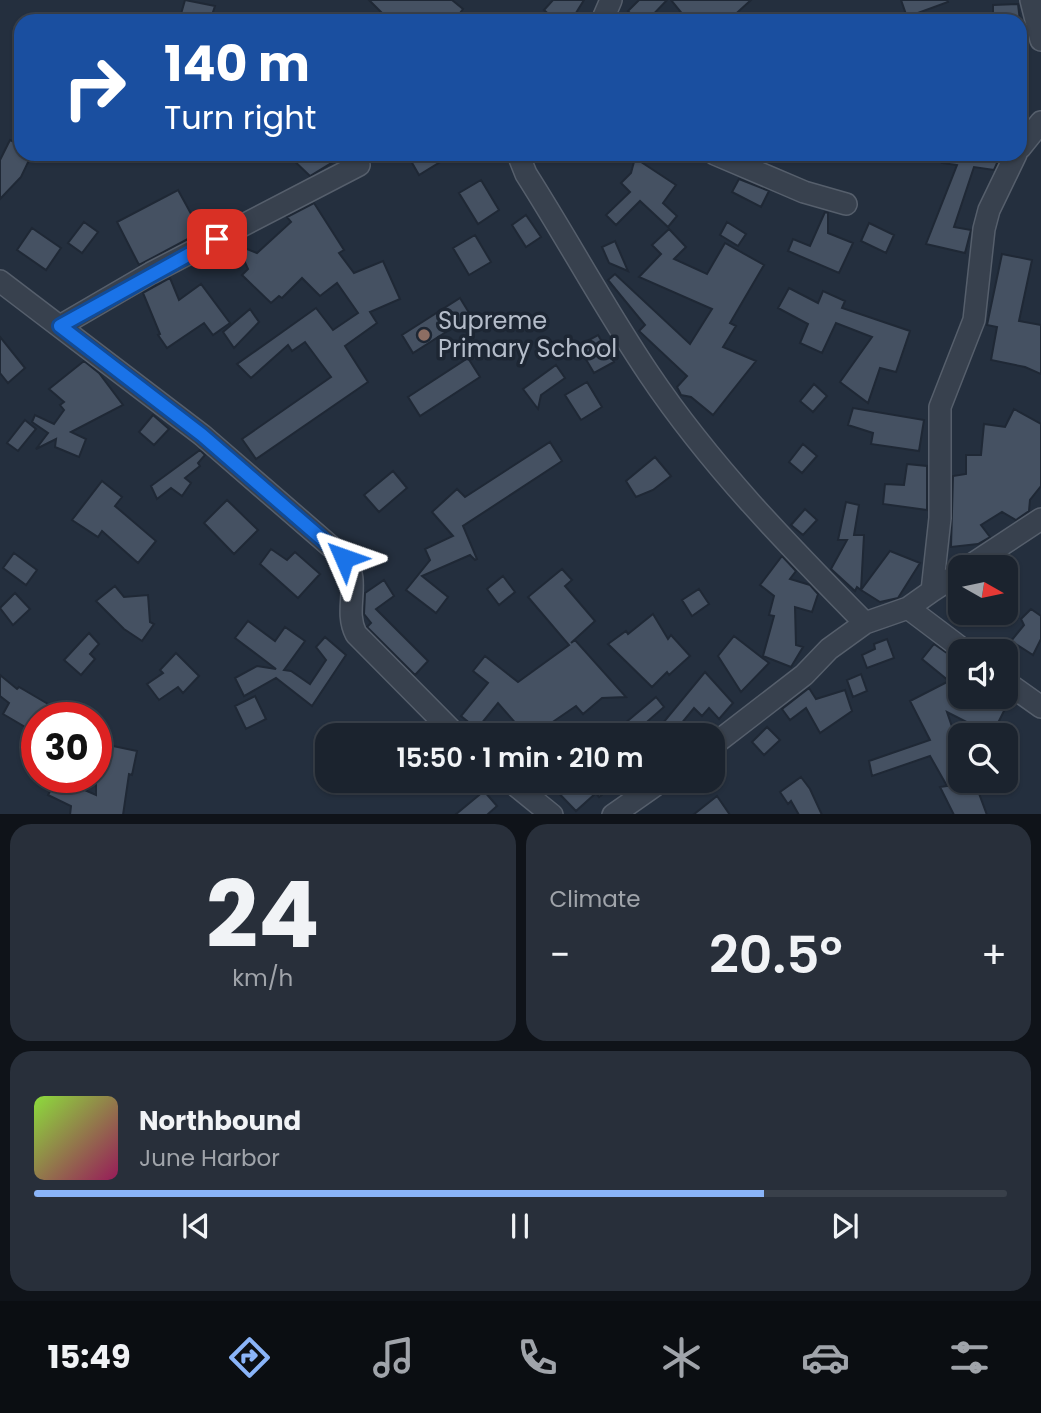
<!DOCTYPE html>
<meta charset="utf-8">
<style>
:root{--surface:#1b232e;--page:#282f3a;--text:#f1f3f6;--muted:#a0a4aa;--line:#39404a;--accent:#8ab4f8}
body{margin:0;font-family:Poppins,sans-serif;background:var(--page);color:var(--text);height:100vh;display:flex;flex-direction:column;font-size:26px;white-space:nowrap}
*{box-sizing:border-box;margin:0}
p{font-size:23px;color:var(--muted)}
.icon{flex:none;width:38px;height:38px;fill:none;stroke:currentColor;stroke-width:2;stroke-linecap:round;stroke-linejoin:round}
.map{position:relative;height:814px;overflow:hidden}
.side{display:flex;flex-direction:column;gap:10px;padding:10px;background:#0f1319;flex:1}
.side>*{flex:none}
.banner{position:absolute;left:14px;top:14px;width:1013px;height:147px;border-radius:21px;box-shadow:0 2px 5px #0004,0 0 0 2px var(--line);background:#1a4fa0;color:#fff;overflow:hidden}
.needle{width:46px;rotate:99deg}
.fabs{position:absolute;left:948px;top:555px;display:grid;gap:14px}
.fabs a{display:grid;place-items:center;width:70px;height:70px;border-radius:14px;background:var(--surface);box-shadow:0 2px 5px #0004,0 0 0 2px var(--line);font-size:35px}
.speed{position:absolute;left:21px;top:702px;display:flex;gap:14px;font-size:35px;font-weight:700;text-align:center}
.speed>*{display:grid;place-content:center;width:91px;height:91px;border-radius:50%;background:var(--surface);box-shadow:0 2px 5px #0004,0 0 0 2px var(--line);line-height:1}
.speed .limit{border:10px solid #d22;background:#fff;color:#111}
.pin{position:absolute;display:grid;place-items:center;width:60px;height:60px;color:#fff;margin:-30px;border-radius:14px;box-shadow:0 4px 10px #0006}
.me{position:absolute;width:77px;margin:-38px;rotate:313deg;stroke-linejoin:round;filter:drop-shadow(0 0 5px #0008)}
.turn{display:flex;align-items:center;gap:24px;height:147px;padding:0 35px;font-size:32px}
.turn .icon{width:91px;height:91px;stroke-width:2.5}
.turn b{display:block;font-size:49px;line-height:60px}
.big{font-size:52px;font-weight:600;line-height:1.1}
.side .card{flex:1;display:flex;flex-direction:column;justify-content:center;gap:10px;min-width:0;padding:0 24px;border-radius:21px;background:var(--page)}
.side .dial{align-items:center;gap:0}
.dial b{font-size:91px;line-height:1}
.song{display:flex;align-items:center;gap:21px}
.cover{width:84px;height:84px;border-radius:10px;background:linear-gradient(135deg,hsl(90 70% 55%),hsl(330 70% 35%))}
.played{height:7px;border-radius:4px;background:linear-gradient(90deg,var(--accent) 75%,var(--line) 75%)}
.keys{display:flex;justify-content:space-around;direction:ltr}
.heat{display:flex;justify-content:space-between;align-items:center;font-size:38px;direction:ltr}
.side .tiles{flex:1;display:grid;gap:10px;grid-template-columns:1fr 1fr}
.card:last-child{grid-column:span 2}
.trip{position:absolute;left:315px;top:723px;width:410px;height:70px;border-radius:21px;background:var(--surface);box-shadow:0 2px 5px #0004,0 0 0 2px var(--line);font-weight:600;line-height:70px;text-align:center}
.tab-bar{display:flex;height:112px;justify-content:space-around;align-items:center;background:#0b0e12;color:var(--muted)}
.tab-bar .icon{width:49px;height:49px}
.tab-bar .on{color:var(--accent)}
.tab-bar b{font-size:32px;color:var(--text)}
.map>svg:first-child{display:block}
.building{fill:#455162;stroke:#1f2835;stroke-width:2}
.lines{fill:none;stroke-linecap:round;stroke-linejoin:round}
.minor-casing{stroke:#565f6c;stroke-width:24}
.minor{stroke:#38414e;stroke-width:21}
.route-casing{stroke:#114b97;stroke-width:18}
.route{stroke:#1a73e8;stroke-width:12}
.education-dot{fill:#8d6e63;stroke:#1d2633;stroke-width:2.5}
.labels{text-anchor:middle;stroke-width:7;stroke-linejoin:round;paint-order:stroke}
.poi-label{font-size:24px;fill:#b4bcc9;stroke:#1d2633;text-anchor:start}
</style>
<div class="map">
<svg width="1041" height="815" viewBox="0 0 1041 815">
<rect width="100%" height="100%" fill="#242f3e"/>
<path class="building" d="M185,0L215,6L210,21H179Z
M369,0H452L463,9L454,21H390Z
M553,0H584L571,21H556L544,10Z
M639,0H667L647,21H638L628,11Z
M671,0H751L728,21H688Z
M901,0H947L948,2L907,17Z
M1018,4L1020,21H993V5Z
M10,140L21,145V154H32L21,177L0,199V160Z
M287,154H346L310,176Z
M407,154H453L419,175Z
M943,154H1001L994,170L974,167L954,227L971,230L965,253L926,244L957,165L942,163Z
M635,158L676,185L663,203L677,216L668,227L640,201L616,225L606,215L630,192L621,183L631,173Z
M739,179L769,191L761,207L732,192Z
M481,180L499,210L478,224L459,193Z
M178,190L201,232L139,265L117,222Z
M314,203L344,250L339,253L354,273L383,261L400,299L370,312L377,323L345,346L368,382L256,459L242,439L331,377L305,342L292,351L288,345L251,378L237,364L316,308L333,330L358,313L337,283L320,296L302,278L282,298L279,296L271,303L242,275L248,269L237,245L257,253L291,222L287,217Z
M825,212L828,213V233L853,243L839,273L788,251L793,239L810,246Z
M526,215L541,237L526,247L512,225Z
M84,222L98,232L82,253L68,243Z
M727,222L746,234L738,246L720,235Z
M869,223L894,235L886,253L861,241Z
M32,228L61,248L46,270L17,250Z
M669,229L686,247L674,259L707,274L725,243L764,265L730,323L736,326L723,347L756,361L713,415L691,397L681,395L677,387L687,376L639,331L645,325L608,280L615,274L690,344L712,309L639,277L661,254L652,245Z
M475,235L491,262L469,275L453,248Z
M615,241L628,271L609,263L602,247Z
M1002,254L1032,260L1019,321L1041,325V374L1025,367L991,360L997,327L987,325Z
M170,278L179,300L201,284L230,323L213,335L204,323L167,348L158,335L160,334L143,293Z
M789,288L818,303L823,291L845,301L842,308L910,331L896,372L880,368L868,403L840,382L872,337L836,323L822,353L800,343L808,324L778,308Z
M460,298L471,316L413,353L402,335Z
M250,309L259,322L234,348L223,332Z
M598,335L614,362L594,373L578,346Z
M0,337L25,368L8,383L0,373Z
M468,358L480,377L420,416L408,397Z
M84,361L99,373L123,405L71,432L86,439L79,457L55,447L56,439L36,449L48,433L32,422L35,415L54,424L64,410L60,405L64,402L49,389Z
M556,365L565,378L541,395L538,409L523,389Z
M587,382L602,407L581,420L565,395Z
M814,384L827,396L813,412L800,401Z
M853,408L924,420L919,451L871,444L873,433L848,425Z
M1014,409L1041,424V486L1030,500L1029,511L1016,520L1002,512L981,525L990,537L978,544L951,547L953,476L966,474V455H981L984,424L1005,427Z
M153,415L169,429L154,445L139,432Z
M25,420L36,429L18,451L7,443Z
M550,442L562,461L463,526L477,559L475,560L470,555L422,576L448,597L436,613L406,590L430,560L425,549L453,536L432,512L457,489L465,497Z
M803,444L817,456L802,473L789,462Z
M200,450L205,455L198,463L200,466L185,478L191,483L182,496L171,488L157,499L151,486Z
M655,457L671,476L653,490L636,497L626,481Z
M907,464L927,466V510L883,504L885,484L904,485Z
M393,471L407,488L379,512L364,495Z
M102,481L122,497L115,506L156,541L138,563L102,531L98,537L72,520Z
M227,500L258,530L234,554L204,523Z
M846,502L859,505L854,535H864L861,590L857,587L855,591L831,569L847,540H838Z
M805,509L817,520L803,535L791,525Z
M271,549L287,560L295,552L320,574L298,598L260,564Z
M890,551L920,563L898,598L880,602L861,590Z
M14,553L37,570L26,585L3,568Z
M782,556L796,571L790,579L810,585L818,594L812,612L795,607L796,645L803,647L791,667L763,656L774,616L769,615L774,596L760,585Z
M562,569L572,580L565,586L595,621L571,643L575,640L626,697L602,698L583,714L576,706L544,728L549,735H509L519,727L498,703L477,729L461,716L488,683L473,671L485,656L518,682L569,645L528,597Z
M503,576L515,592L499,605L487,589Z
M384,580L394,596L376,609L428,661L415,675L367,627L371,623L364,614L365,593Z
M115,586L124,597L148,595L150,622L154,624L142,641L124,629L96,601Z
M699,589L709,604L692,616L682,600Z
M15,593L30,609L13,625L0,608Z
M1031,609L1041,616V639L1033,655L1011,641L1024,625L1021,619Z
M653,614L668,639L671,635L690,656L669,675L667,672L652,687L608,644L626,631L628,634Z
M248,621L275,641L285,627L305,641L284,670L291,671L310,684L326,660L316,647L325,637L346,655L312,706L276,678L244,696L235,678L257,666L276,669L235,638Z
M89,633L99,644L90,654L95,659L81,675L64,660Z
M734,636L769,663L741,692L718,656Z
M887,639L894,658L867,668L862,655L875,649L874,644Z
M934,644L961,663V696H987L1006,707L992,735L947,712L961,753V780H974L987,815H954L940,787L947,786L930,756L872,776L869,761L930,740L910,701L949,681L922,659Z
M176,653L199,676L183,693L178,687L159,700L147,684L163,673L160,670Z
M705,672L733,703L719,719L709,708L702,716L694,708L672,735H653Z
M861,674L867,691L853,697L847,680Z
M0,675L17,689L19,687L48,704L37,718L32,731L3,714L9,703L0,696Z
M809,688L816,699L845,690L852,711L820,733L806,708L790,720L782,709Z
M255,696L266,719L246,729L235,706Z
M656,697L664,707L632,735H611Z
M767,727L780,740L764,755L752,742Z
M113,746L137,751L132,775L129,774L123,815H70L71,806L48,795L57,778L96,795V766L99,758L110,762Z
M801,777L810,789L822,815H799L791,801L788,804L780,792Z
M546,780H571L579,789L587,780H621L599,797L596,793L576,811Z
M484,791L497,806L487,815H455Z
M717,796L730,815H693Z"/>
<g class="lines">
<defs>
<path id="minor" d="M1031,0L1041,40
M602,21L611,0
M1020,148L1041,122
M518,154L526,174C568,240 605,309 649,374C710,465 788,545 865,623
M715,154L804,192L846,204
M0,281L202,435L344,558C362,582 343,609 356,634L456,735
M60,326L151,273L359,165
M968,567L1041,519
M932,591L961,572
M908,608L965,651
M1006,682L1041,707
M712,746L804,675L829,649L865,623L908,608L932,591L940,518V407L974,320L984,229L989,210L1016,154
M509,780L552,815
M613,815L663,780"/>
</defs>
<use href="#minor" class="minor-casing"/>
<use href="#minor" class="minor"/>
</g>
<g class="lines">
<defs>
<path id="route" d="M217,239L60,326L202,435L344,558"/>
</defs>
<use href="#route" class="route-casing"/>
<use href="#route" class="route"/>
</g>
<circle class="education-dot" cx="424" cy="335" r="7"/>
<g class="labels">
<g class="poi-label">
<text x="438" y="329">Supreme<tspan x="438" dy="28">Primary School</tspan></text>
</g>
</g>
</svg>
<div class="fabs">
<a><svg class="needle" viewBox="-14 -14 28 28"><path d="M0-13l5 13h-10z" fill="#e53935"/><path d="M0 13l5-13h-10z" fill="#a0a4aa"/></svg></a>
<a><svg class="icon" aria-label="sound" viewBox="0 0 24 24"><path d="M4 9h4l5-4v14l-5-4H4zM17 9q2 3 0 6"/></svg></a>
<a><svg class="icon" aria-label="search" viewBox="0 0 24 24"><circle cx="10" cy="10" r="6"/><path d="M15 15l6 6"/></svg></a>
</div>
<div class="speed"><div class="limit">30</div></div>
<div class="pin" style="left:217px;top:239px;background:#d93025"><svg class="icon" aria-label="arrive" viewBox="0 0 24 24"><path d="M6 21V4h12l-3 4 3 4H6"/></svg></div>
<svg class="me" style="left:344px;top:558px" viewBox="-20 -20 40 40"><path d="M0-17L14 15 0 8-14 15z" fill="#1a73e8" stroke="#fff" stroke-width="4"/></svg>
<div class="trip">15:50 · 1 min · 210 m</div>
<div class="banner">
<div class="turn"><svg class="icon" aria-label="right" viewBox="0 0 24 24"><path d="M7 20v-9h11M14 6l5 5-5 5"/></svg><div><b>140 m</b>Turn right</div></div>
</div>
</div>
<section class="side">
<div class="tiles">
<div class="card dial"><b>24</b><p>km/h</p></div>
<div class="card"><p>Climate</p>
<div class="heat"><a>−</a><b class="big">20.5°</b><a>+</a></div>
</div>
<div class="card">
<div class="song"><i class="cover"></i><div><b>Northbound</b><p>June Harbor</p></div></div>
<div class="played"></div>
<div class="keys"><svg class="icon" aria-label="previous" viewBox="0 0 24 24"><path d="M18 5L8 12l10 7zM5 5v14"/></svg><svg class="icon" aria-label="pause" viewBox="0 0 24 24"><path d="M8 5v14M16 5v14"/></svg><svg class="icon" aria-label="next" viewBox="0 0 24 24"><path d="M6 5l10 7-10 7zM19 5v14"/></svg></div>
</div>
</div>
</section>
<nav class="tab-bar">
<b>15:49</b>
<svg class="icon on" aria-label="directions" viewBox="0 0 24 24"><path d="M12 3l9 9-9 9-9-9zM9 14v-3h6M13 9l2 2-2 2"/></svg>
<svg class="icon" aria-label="music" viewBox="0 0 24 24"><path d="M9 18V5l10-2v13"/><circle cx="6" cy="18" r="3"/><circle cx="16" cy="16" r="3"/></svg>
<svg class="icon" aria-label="phone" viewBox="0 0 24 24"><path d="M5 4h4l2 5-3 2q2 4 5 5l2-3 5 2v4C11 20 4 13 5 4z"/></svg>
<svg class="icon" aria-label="climate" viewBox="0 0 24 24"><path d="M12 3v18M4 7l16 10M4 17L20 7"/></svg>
<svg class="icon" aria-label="car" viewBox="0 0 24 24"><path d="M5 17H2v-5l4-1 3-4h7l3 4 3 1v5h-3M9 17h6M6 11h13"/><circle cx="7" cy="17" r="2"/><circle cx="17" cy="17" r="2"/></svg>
<svg class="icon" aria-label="filters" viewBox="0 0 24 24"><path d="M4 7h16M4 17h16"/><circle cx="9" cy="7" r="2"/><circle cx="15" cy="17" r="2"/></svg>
</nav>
